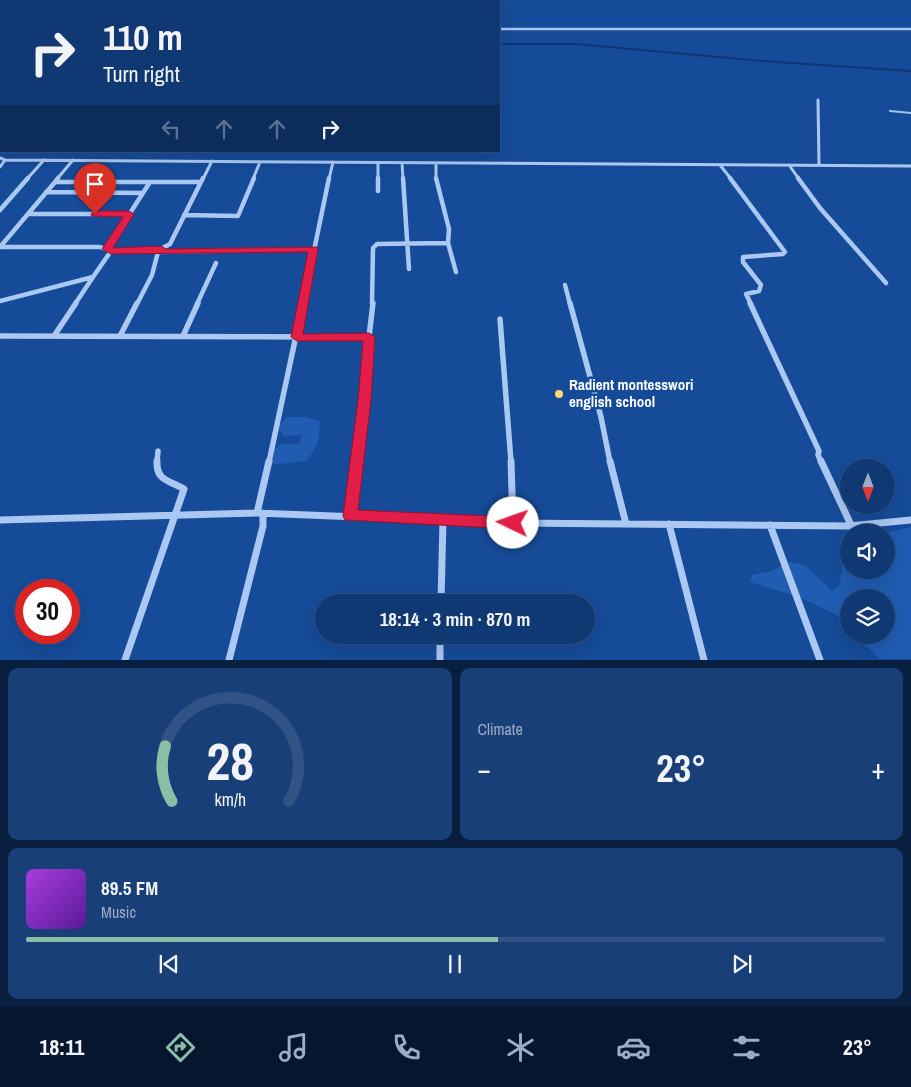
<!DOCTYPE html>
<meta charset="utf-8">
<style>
:root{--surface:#103873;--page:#193f78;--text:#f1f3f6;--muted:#9cacc4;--line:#305285;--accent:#8abfa5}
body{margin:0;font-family:"Archivo Narrow",sans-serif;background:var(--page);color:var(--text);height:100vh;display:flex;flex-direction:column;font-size:19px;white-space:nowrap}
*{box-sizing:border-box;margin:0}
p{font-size:16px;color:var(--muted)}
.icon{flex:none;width:28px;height:28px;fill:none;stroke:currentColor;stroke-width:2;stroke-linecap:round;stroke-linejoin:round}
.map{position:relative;height:660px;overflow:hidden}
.panel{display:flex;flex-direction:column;gap:8px;padding:8px;background:#091f3f;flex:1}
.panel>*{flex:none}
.hud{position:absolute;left:0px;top:0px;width:500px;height:152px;box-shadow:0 5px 20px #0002,0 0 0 1px var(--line);background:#103873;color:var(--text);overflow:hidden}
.needle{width:32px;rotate:180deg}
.buttons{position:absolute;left:840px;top:459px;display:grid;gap:10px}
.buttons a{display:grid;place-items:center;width:55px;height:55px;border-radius:50%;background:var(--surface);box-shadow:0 5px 20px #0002,0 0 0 1px var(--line);font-size:25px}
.speed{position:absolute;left:15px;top:579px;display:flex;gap:10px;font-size:25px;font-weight:700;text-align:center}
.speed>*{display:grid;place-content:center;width:65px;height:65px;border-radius:50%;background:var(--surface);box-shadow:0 5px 20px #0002,0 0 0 1px var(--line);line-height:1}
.speed .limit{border:8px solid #d22;background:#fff;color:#111}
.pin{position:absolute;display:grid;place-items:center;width:42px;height:42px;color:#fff;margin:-51px -21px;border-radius:50% 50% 50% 0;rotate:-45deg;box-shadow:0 0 5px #0007}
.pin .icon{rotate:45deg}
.me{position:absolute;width:55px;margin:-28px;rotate:273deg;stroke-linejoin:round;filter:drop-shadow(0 0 4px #0008)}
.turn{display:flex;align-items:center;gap:18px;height:105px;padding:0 20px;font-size:22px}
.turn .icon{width:65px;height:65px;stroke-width:2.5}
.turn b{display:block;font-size:35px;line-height:42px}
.lanes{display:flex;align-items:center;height:48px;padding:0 20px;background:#0003;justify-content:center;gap:25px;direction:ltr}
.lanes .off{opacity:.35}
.big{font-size:38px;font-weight:700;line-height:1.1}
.panel .tile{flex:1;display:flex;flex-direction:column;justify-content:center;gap:8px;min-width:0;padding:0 18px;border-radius:10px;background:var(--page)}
.panel .dial{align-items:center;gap:0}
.dial svg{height:130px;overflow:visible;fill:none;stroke:var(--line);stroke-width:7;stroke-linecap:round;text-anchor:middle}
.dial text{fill:var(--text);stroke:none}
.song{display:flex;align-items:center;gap:15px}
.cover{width:60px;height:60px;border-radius:8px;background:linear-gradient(135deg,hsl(280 70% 55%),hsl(270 70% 35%))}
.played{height:5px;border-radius:2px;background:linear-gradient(90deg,var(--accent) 55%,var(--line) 55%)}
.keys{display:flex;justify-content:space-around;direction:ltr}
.heat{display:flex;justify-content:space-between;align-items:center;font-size:28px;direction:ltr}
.panel .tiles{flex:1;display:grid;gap:8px;grid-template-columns:1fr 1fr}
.tile:last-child{grid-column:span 2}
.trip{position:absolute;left:315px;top:594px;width:280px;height:50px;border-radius:25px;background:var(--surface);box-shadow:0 5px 20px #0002,0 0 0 1px var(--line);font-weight:700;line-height:50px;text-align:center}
.dock{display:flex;height:80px;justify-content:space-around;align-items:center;background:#06162e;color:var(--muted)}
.dock .icon{width:35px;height:35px}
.dock .on{color:var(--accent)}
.dock b{font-size:22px;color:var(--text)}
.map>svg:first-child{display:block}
.green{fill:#1f5cb2}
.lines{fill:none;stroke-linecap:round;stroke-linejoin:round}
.stream{stroke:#9dc2f4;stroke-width:2}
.canal{fill:#0e3776;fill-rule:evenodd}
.street-far4{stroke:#aac8f2;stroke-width:2.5}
.street-far3{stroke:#aac8f2;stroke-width:3}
.street-far2{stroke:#aac8f2;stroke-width:4.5}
.street-far1{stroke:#aac8f2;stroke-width:5.5}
.street{stroke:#aac8f2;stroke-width:7}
.route{fill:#e11d48;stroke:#92132f}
.poi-dot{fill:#ffda6b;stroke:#164b99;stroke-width:2}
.labels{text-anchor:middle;stroke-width:5;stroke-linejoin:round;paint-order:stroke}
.poi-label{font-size:15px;font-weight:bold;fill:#fff;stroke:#164b99;text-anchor:start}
</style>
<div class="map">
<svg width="911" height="660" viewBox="0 0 911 660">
<rect width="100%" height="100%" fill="#164b99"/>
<path class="green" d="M287,417H305L319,421C322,437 316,448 307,461L271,465L275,449L282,444H300L301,435L284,436L278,427Z
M911,527V659H879L856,635H886V598H849V628L835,614L799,597L750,582L752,575L772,571L788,562L805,565L832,591L840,584L843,561L849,559V570H886V533Z"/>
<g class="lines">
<path class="stream" d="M890,111L911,113"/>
<path class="canal" d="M499,43H576L762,60L911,70V72L762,62L576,45H499Z"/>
<path class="street-far4" d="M96,0L112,1
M29,1L34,0
M261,1L263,0
M499,29H911"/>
<path class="street-far3" d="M818,100L819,165
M0,158L5,160L0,167
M5,160L911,166
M378,163V179
M402,163L403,179
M436,163V179
M720,165L731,179
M789,165L799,179
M27,179L44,160
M57,179L73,160
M203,179L212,161
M253,179L260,162
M329,179L333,162"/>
<path class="street-far2" d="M378,178V191
M403,178L409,269
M436,178L449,229L448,243L456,272
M730,178L785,252L783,254L743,257V262L761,285L759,291L746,294L751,304
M798,178L820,208L886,283
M55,182L58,178
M46,192L143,193
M0,210L28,178
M28,214H129
M184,215L238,216L254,178
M0,247L55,182H201
M0,247H100L111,251
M107,249L150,182
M565,285L570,304
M0,301L93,277L111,251L161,249L170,244L203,178
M75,304L93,277
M137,304L152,275L158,252L313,249
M197,304L216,263
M303,304L329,178
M372,304L373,248L377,244L448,243"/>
<path class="street-far1" d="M570,303L601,417L610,462
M750,303L819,451L818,455L821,462
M500,319L511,462
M0,336L369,337L373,303
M54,336L76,303
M120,336L137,303
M183,336L198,303
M157,462L158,451
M269,462L303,303
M357,462L369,337"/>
<path class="street" d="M511,461L513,523
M610,461L626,524
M821,461L852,527
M257,513L269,461
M351,516L357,461
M0,520L257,513L513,523L849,526L911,520
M669,524L704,660
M770,525L820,660
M441,602L443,520
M440,635V660
M125,660L184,489C169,480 156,481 157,461
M229,660L263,526V513"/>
</g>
<path class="route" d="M95,211H129L134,214L113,248L161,246L166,249L317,247L318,249L303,334L369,333L375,337L371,400L358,510L513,517L518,519L520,523L518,527L513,529L345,520L343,516L358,400L363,341H297L291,337L308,252L111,254L102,249L123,217L92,216L91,214Z"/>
<circle class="poi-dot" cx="559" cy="394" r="5"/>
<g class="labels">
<g class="poi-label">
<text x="569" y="390">Radient montesswori<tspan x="569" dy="17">english school</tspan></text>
</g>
</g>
</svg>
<div class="buttons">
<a><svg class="needle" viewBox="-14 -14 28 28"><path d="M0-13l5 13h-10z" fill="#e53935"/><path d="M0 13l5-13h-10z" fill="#9cacc4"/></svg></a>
<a><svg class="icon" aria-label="sound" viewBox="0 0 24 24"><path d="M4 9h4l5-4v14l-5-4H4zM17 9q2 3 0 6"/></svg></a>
<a><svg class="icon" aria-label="layers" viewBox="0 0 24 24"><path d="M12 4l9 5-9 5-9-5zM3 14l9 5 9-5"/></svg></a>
</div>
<div class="speed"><div class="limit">30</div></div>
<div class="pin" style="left:95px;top:214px;background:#d93025"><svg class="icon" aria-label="arrive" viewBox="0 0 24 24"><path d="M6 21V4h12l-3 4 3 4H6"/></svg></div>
<svg class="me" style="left:513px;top:523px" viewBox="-20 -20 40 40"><circle r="19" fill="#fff"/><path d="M0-13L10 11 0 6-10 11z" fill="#e11d48"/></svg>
<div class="trip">18:14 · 3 min · 870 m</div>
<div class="hud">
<div class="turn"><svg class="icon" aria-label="right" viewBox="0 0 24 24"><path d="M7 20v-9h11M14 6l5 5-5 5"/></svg><div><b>110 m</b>Turn right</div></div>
<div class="lanes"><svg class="icon off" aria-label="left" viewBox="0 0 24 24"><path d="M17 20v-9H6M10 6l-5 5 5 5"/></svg><svg class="icon off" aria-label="ahead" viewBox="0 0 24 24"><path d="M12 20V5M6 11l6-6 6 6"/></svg><svg class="icon off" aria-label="ahead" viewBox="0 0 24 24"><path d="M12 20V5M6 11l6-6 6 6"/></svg><svg class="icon" aria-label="right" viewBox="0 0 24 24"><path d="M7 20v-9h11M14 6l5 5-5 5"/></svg></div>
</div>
</div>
<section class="panel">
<div class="tiles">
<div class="tile dial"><svg viewBox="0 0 100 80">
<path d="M14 69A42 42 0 1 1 86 69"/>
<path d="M14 69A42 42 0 0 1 10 35" stroke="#8abfa5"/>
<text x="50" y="56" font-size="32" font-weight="700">28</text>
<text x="50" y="72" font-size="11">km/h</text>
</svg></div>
<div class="tile"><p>Climate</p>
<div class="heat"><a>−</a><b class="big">23°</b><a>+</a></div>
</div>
<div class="tile">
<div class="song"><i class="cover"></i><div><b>89.5 FM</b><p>Music</p></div></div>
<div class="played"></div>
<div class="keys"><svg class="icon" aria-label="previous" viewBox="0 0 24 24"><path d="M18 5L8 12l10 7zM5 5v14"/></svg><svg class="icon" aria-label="pause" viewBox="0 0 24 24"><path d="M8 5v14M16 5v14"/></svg><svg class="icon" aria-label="next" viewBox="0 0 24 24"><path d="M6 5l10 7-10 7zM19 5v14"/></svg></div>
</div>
</div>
</section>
<nav class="dock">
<b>18:11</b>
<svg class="icon on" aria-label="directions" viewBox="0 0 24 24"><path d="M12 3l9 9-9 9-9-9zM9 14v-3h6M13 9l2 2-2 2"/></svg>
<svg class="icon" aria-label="music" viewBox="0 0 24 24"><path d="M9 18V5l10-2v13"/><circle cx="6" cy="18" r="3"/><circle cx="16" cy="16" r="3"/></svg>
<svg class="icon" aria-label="phone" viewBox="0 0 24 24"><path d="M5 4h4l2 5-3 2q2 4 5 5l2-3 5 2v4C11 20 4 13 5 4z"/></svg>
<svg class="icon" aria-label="climate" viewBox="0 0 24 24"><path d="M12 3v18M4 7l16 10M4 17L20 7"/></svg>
<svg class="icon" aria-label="car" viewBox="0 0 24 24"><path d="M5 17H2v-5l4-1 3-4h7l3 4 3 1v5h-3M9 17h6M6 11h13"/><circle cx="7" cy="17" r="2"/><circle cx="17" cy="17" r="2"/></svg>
<svg class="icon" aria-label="filters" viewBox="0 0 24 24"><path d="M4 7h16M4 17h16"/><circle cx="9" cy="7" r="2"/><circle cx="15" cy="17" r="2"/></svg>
<b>23°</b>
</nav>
